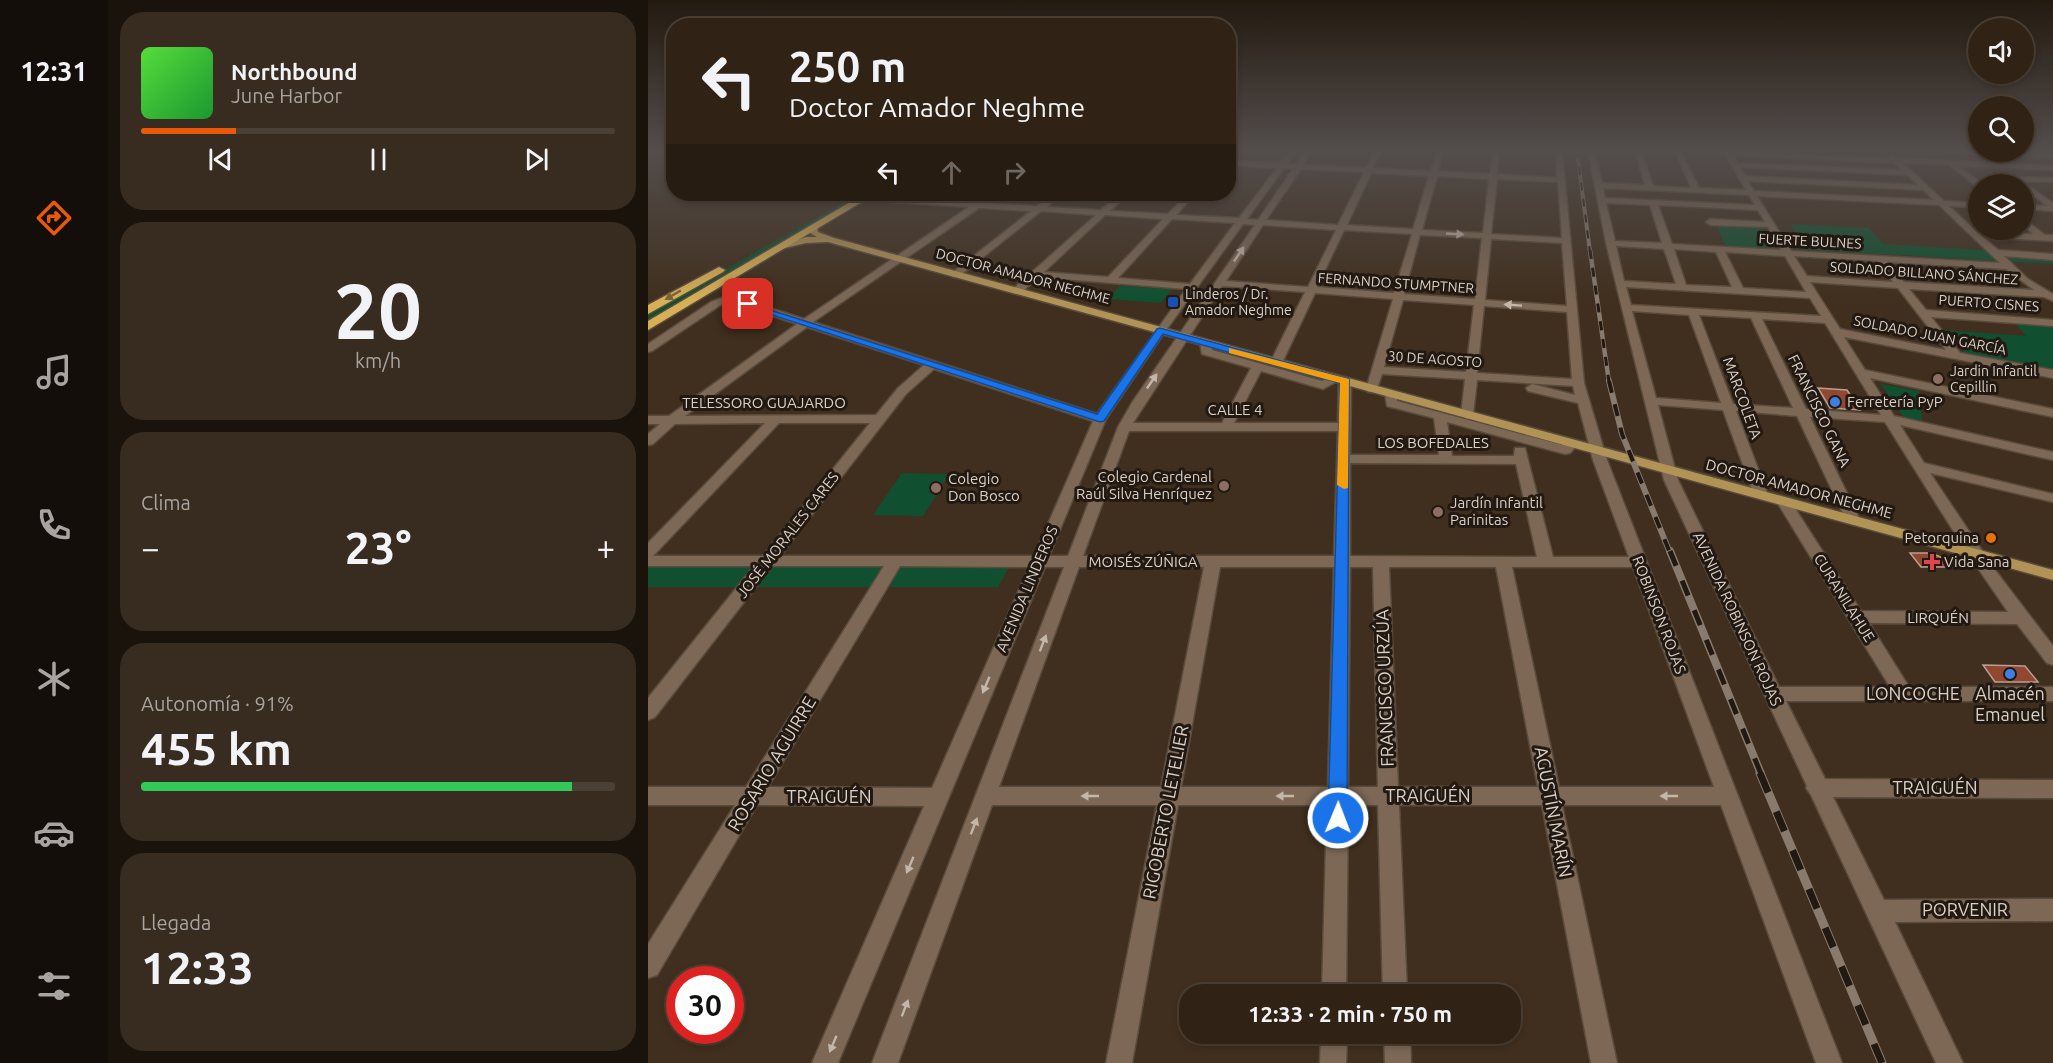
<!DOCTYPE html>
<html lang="es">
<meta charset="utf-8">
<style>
:root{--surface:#302316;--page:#382b1f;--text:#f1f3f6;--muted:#a8a4a1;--line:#4b4035;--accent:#ea580c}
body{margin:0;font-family:Ubuntu,sans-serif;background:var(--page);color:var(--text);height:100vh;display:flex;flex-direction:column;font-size:22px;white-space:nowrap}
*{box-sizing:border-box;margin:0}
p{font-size:20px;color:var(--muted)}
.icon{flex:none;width:33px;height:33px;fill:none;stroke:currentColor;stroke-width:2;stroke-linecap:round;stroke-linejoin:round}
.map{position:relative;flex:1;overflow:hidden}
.sheet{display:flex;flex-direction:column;gap:12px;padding:12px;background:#1a130c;width:540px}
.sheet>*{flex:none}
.top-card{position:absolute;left:18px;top:18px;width:570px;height:183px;border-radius:24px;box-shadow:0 3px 9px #0003,0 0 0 2px var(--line);background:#302316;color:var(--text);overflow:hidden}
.buttons{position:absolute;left:1320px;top:18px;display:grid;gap:12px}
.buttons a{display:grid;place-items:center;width:66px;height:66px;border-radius:50%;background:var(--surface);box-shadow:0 3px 9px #0003,0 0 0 2px var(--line);font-size:30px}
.speed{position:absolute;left:18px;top:966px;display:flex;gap:12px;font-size:30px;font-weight:700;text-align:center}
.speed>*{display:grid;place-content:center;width:78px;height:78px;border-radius:50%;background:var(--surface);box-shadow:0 3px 9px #0003,0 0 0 2px var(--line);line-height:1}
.speed .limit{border:9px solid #d22;background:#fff;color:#111}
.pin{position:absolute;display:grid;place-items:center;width:51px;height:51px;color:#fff;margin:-26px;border-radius:12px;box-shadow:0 3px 9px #0006}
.me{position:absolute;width:66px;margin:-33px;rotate:1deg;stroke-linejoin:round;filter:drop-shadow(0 0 4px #0008)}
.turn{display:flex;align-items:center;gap:21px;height:126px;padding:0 24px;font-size:27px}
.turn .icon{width:78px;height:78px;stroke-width:2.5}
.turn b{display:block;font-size:42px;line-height:51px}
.lanes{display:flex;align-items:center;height:57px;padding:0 24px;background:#0003;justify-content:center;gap:30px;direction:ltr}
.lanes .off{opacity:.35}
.big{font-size:45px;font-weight:600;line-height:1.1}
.sheet .widget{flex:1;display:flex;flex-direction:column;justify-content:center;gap:9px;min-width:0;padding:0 21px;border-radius:24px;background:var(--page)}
.sheet .dial{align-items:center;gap:0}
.dial b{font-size:78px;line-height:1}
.song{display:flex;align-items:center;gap:18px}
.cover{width:72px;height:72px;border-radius:9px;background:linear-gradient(135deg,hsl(110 70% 55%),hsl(130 70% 35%))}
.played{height:6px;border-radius:3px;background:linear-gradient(90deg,var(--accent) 20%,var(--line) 20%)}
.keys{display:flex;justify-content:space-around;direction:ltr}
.heat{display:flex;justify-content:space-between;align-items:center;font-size:33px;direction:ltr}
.charge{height:9px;border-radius:4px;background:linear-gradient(90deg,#34c759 91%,var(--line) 0)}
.trip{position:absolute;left:531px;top:984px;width:342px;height:60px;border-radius:24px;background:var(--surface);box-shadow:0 3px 9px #0003,0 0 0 2px var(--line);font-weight:600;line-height:60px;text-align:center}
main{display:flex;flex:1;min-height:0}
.menu{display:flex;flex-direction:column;width:108px;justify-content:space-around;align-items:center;background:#130e09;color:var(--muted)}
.menu .icon{width:42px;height:42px}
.menu .selected{color:var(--accent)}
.menu b{font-size:27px;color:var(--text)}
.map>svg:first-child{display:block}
.green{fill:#105030}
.building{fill:#924830;stroke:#ba9d93;stroke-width:1.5}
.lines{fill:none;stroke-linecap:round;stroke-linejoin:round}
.minor-casing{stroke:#594b3c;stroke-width:3}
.major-casing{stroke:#594b3c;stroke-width:3}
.highway-casing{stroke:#594b3c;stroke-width:3}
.minor{fill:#7c6855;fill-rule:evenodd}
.major{fill:#b29356;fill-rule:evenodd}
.highway{fill:#d6af56;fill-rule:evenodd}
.rail-far4-casing{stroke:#887a6c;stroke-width:4}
.rail-far3-casing{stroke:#887a6c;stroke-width:4.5}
.rail-far2-casing{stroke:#887a6c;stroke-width:6}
.rail-far1-casing{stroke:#887a6c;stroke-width:8}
.rail-casing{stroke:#887a6c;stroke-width:9}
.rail-far4{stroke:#211912;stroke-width:2;stroke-dasharray:8;stroke-linecap:butt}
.rail-far3{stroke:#211912;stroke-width:3;stroke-dasharray:9;stroke-linecap:butt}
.rail-far2{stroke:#211912;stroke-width:4;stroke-dasharray:12;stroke-linecap:butt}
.rail-far1{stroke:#211912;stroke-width:5;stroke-dasharray:16;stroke-linecap:butt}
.rail{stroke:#211912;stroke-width:7;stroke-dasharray:21;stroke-linecap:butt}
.oneway{fill:#c3b6aa}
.oneway2{fill:#7c6434}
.route{fill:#1a73e8;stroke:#114b97;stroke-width:1.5}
.slow{fill:#f59e0b}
.transit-dot{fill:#1a4fb4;stroke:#211912;stroke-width:2}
.education-dot{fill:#8d6e63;stroke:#211912;stroke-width:2}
.shop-dot{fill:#3f7fe0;stroke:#211912;stroke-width:2}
.food-dot{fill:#e8710a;stroke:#211912;stroke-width:2}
.health-dot{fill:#e0444e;stroke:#211912;stroke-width:2}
.labels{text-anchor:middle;stroke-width:6;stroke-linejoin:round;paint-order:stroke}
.far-street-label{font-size:14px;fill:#dbd0c6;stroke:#211912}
.far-poi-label{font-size:14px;fill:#dbd0c6;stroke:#211912;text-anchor:start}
.street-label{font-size:15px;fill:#dbd0c6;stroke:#211912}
.poi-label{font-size:15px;fill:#dbd0c6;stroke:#211912;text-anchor:start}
.near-street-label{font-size:18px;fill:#dbd0c6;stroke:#211912}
.near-poi-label{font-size:18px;fill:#dbd0c6;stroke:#211912}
</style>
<main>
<nav class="menu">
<b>12:31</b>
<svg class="icon selected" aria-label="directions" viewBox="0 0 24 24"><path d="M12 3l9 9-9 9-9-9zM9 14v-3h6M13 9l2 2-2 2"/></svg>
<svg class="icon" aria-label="music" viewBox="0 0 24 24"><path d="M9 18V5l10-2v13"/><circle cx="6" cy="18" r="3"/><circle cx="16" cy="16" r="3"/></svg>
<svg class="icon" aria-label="phone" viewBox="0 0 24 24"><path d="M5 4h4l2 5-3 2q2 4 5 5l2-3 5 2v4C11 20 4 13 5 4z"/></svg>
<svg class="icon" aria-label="climate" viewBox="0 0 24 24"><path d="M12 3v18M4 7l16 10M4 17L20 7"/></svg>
<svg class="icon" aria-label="car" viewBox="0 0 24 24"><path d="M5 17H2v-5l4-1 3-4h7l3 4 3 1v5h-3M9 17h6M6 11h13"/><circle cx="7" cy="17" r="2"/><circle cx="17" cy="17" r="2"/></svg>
<svg class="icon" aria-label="filters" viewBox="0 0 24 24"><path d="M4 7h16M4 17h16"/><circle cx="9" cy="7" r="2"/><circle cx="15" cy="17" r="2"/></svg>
</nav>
<section class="sheet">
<div class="widget">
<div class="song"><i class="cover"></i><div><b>Northbound</b><p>June Harbor</p></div></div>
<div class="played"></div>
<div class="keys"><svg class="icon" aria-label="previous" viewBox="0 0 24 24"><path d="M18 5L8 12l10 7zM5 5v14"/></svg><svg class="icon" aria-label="pause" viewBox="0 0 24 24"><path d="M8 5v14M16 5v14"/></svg><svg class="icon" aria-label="next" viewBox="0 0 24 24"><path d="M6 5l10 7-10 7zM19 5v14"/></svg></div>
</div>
<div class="widget dial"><b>20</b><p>km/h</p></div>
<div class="widget"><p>Clima</p>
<div class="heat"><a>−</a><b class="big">23°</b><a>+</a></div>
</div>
<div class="widget"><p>Autonomía · 91%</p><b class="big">455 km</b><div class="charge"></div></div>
<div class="widget"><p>Llegada</p><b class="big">12:33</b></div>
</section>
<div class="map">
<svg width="1405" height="1063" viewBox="0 0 1405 1063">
<rect width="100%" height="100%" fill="#402f1e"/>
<path class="green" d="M210,194H219L0,323V313Z
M1068,224L1114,227L1127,250L1078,247Z
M1142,224L1221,228L1235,244L1405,254V264L1148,249L1141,239H1152Z
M472,286L524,289L513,303L460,299Z
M1367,323L1405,325V373L1320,356L1295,330L1378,336Z
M1233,384L1271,391L1274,421L1256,418Z
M254,473L301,474L275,516L225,515Z
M0,567H361L350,587H0Z"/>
<path class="building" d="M1170,388L1199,390L1212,410L1182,408Z
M1262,553H1283L1316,567H1273Z
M1335,665L1377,666L1390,682H1347Z"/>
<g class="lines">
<defs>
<path id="minor" d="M641,151H648L639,164H648L658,151H664L655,165L718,168L727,151H733L725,168L783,171L789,151H795L790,171L842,174L845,151H851L849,174L909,178L908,151H914L936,383L959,460L1194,1063H1168L1073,805H914L969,1063H943L894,805H751L759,994H735L730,805H700L698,994H674L679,805H530L484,1063H458L509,805H344L250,1063H224L416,567H397L190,1063H164L276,806L109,805L9,975L0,978V944L87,805H0V787H98L236,566H124L7,717L0,720V698L106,566H0V543L117,423L27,424L5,444L0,445V434L12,424H0V416H21L149,324L81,301L71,306L4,351L0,352V344L63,302L81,295L156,319L321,207L230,201L226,199L227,197L328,203L341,194H350L338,203L389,206L406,194H414L399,207L453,210L472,194H480L462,211L520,214L539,194H547L528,215L591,218L629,168L580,165V161L632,163ZM636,168L645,169L610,220L599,219ZM653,169L716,172L690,225L618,220ZM723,173L781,176L765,229L699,225ZM789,176L841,179L835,233L774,230ZM849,179L910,182L914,238L843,234ZM331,208L383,211L304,273V277H310L393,211L448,215L365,289V293H373L390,277L538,289L449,414L165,322ZM457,215L515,219L460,277L396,272ZM524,219L587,223L542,284L470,278ZM595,224L607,225L485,401L470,427L420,556H401L458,419L516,333ZM615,225L688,230L660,287L578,281ZM696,230L764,234L746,293L669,287ZM772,235L834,238L827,299L756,294ZM843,239L914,243L919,306L837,300ZM574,286L657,292L622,363L624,365H632L634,363L667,293L745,299L718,389L720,392H728L734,374L817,379L813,415L819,419L825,415L829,380L925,386L927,395L884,384L878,388L880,391L930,403L945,460L981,557H905L877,448H867L866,456H804L799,422L917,454L922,453L930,444L928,441H918L914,445L749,401V394L743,390L737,394L739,406L786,418L791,455H702L703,382L697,378L691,382L690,423H586L613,371L675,389L693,379L687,375L674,381L564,350L562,341H554L552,343L554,354L603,368L574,423H485ZM755,300L826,305L818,372L736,367ZM836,306L919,312L924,379L829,373ZM159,327L276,365L250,388L228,415L37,416ZM286,369L445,421L386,556H132L258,394ZM131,423H222L115,556H5ZM481,431H690L686,556H435ZM702,463L868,464L889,557L702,556ZM252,566L381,567L284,788L120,787ZM431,567H556L513,787H351ZM572,567H686L680,787H533ZM702,567H725L730,787H700ZM741,567H848L890,787H750ZM864,567H985L1066,787H911Z
M940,151H946L954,183L997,185L987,151H993L1005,186L1043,188L1027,151H1033L1051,188L1098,190L1077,154L1047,151L1241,158L1244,155L1250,158L1405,166V170L1311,166L1333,183L1330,187L1301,165L1255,163L1296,201L1330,203V207L1301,206L1329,232L1385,234L1376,226V219L1397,235H1405V241L1335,237L1350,250L1405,254V260L1356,256L1380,279L1405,294V301L1396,297L1261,289L1278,310L1405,320V326L1283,317L1312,353L1405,370V378L1196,337L1217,370L1405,409V417L1222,378L1246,416L1405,452V460L1252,425L1276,463L1405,494V502L1282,473L1347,570L1405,646V665L1399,663L1369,624L1221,623L1261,687H1405V701H1138L1177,779L1405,780V798L1185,797L1236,900L1405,899V921L1247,922L1315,1063H1288L1163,795L1158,788L1159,786L1016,480L958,243ZM1085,155L1246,163L1254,170L1090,163ZM1092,167L1259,175L1270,185L1097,176ZM1100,181L1275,190L1286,200L1106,191ZM955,188L1101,195L1107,205L957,198ZM1109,196L1291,205L1352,263L1143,251ZM958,203L1002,205L1014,243L967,241ZM1010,205L1110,210L1117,222L1062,219L1058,222L1062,225L1120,227L1133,250L1024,244ZM968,246L1016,249L1028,284L976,281ZM1026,249L1068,252L1084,287L1038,285ZM1077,252L1137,256L1158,292L1095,288ZM1146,256L1229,261L1245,282L1159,276ZM1239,262L1358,269L1386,290L1256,282ZM1162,282L1250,288L1298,350L1192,329ZM978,287L1162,298L1173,316L983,305ZM984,311L1041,315L1073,403L1008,398ZM1051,315L1103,318L1145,408L1085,404ZM1114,319L1177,323L1233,415L1158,409ZM1010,405L1075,410L1106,495L1113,499L1120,495L1088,411L1149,416L1198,520L1205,525L1212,520L1162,417L1237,422L1316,548L1360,612L1213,611L1141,499H1131L1129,502L1242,687H1131L1030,480Z
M1300,151L1405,154V158L1303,153Z
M1367,177L1405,178V182L1364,181Z
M1376,183L1405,203V211L1376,209V205L1399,206L1376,188V184H1373Z
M673,1034H699L698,1063H672Z
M736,1034H762L763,1063H737Z"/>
<path id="major" d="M163,225H169L170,232L186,238L1405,570V580L180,242L158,243L133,249L129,246L158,237H169L162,233Z"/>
<path id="highway" d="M216,194H227L0,330V321Z
M71,267L77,270L75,272L0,314V305Z"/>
</defs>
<use href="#minor" class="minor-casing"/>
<use href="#major" class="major-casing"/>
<use href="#highway" class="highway-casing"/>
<use href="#minor" class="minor"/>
<use href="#major" class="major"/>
<use href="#highway" class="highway"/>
<defs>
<path id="rail-far4" d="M929,151L942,252"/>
<path id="rail-far3" d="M942,250L961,382"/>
<path id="rail-far2" d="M961,381L974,434L1022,553"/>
<path id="rail-far1" d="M1022,551L1113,774"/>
<path id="rail" d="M1112,773L1234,1063"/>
</defs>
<use href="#rail-far4" class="rail-far4-casing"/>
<use href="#rail-far3" class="rail-far3-casing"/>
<use href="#rail-far2" class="rail-far2-casing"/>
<use href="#rail-far1" class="rail-far1-casing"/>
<use href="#rail" class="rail-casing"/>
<use href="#rail-far4" class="rail-far4"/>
<use href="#rail-far3" class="rail-far3"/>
<use href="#rail-far2" class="rail-far2"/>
<use href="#rail-far1" class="rail-far1"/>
<use href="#rail" class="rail"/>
</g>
<defs><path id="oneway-solid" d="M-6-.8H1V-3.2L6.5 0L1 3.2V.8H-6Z" transform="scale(1.5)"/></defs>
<g class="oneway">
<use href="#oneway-solid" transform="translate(807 234) rotate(3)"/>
<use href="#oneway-solid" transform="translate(591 254) rotate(-56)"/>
<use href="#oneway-solid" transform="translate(865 305) rotate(-176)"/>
<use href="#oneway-solid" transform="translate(504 381) rotate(-56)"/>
<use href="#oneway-solid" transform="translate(395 643) rotate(-69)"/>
<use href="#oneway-solid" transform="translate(338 685) rotate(113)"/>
<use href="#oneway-solid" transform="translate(442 796) rotate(-180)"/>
<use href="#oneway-solid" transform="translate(637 796) rotate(180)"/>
<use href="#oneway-solid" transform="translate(1021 796) rotate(-180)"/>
<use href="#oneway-solid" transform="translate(326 826) rotate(-69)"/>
<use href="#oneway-solid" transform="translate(262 865) rotate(113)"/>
<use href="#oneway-solid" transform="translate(257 1008) rotate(-69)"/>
<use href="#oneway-solid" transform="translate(185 1044) rotate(113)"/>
</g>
<use class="oneway2" href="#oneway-solid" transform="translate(25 295) rotate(150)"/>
<linearGradient id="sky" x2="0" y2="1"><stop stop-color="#231a10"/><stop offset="0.5" stop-color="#534d4c"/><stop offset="1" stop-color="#534d4c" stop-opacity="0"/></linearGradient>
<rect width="1405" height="300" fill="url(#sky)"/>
<path class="route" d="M97,302L449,414L509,329L512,328L701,379L699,818L697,824L690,826L683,824L680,818L692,383L515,334L456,421L452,422L97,306Z"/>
<path class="slow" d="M581,348L701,379L700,488L696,489L689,485L692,383L581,353Z"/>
<rect class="transit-dot" x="519" y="296" width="12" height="12" rx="3"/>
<g class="education-dot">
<circle cx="1290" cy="379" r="6"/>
<circle cx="576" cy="486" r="6"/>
<circle cx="288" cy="488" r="6"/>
<circle cx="790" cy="512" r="6"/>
</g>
<g class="shop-dot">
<circle cx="1187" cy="402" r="6"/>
<circle cx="1362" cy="674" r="6"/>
</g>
<circle class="food-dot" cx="1343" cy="538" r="6"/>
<path class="health-dot" d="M1281 553h6v6h6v6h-6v6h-6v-6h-6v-6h6z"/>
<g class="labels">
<g class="far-street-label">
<text transform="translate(1162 241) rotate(3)" y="5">FUERTE BULNES</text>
<text transform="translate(1276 273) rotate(4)" y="5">SOLDADO BILLANO SÁNCHEZ</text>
<text transform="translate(375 276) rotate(15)" y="5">DOCTOR AMADOR NEGHME</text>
<text transform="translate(748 283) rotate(4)" y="5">FERNANDO STUMPTNER</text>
<text transform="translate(1341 303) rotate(4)" y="5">PUERTO CISNES</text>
<text transform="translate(1282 335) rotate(11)" y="5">SOLDADO JUAN GARCÍA</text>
<text transform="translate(787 359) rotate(4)" y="5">30 DE AGOSTO</text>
</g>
<g class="far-poi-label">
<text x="537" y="299">Linderos / Dr.<tspan x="537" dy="16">Amador Neghme</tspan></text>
<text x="1302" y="376">Jardin Infantil<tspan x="1302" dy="16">Cepillin</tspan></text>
</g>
<g class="street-label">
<text transform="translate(1094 398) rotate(70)" y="5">MARCOLETA</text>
<text x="116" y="408">TELESSORO GUAJARDO</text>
<text x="587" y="415">CALLE 4</text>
<text transform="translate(1171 411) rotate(64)" y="5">FRANCISCO GANA</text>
<text x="785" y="448">LOS BOFEDALES</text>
<text transform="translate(1151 489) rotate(15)" y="5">DOCTOR AMADOR NEGHME</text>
<text transform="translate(140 535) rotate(-52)" y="5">JOSÉ MORALES CARES</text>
<text x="495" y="567">MOISÉS ZÚÑIGA</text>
<text transform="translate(379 589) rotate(-67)" y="5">AVENIDA LINDEROS</text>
<text transform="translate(1196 598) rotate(58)" y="5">CURANILAHUE</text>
<text transform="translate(1011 615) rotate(69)" y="5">ROBINSON ROJAS</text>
<text x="1290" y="623">LIRQUÉN</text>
<text transform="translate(1089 619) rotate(65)" y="5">AVENIDA ROBINSON ROJAS</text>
</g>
<g class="poi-label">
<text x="1199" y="407">Ferretería PyP</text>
<text x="564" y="482" text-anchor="end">Colegio Cardenal<tspan x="564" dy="17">Raúl Silva Henríquez</tspan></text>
<text x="300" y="484">Colegio<tspan x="300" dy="17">Don Bosco</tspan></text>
<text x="802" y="508">Jardín Infantil<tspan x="802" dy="17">Parinitas</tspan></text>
<text x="1331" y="543" text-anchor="end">Petorquina</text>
<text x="1296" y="567">Vida Sana</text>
</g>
<g class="near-street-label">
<text transform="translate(737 688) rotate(-92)" y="6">FRANCISCO URZÚA</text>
<text x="1265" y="700">LONCOCHE</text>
<text transform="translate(124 764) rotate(-59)" y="6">ROSARIO AGUIRRE</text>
<text x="1287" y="794">TRAIGUÉN</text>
<text x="780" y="802">TRAIGUÉN</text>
<text x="181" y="803">TRAIGUÉN</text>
<text transform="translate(518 812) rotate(-79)" y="6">RIGOBERTO LETELIER</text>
<text transform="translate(905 812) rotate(79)" y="6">AGUSTÍN MARÍN</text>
<text x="1317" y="916">PORVENIR</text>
</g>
<g class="near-poi-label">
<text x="1362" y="700">Almacén<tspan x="1362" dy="21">Emanuel</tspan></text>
</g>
</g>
</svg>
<div class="buttons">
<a><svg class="icon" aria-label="sound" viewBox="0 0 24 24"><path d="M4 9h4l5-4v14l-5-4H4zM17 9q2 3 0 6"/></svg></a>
<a><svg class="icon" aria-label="search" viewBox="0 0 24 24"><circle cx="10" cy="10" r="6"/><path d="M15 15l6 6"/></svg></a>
<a><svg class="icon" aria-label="layers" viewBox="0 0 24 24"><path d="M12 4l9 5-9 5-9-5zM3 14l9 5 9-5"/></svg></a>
</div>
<div class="speed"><div class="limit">30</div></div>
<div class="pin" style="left:100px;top:304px;background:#d93025"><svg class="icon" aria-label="arrive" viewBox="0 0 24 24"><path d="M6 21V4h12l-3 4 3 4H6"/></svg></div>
<svg class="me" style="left:690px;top:818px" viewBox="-20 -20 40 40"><circle r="17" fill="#1a73e8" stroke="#fff" stroke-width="3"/><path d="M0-11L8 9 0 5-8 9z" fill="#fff"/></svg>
<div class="trip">12:33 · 2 min · 750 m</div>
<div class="top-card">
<div class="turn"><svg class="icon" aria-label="left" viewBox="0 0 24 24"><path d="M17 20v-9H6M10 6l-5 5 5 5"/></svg><div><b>250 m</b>Doctor Amador Neghme</div></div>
<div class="lanes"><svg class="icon" aria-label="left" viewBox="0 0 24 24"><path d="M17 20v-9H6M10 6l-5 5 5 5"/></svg><svg class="icon off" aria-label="ahead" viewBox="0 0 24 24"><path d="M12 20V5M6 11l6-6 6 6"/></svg><svg class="icon off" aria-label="right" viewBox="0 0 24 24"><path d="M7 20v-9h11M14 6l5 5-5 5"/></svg></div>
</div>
</div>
</main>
